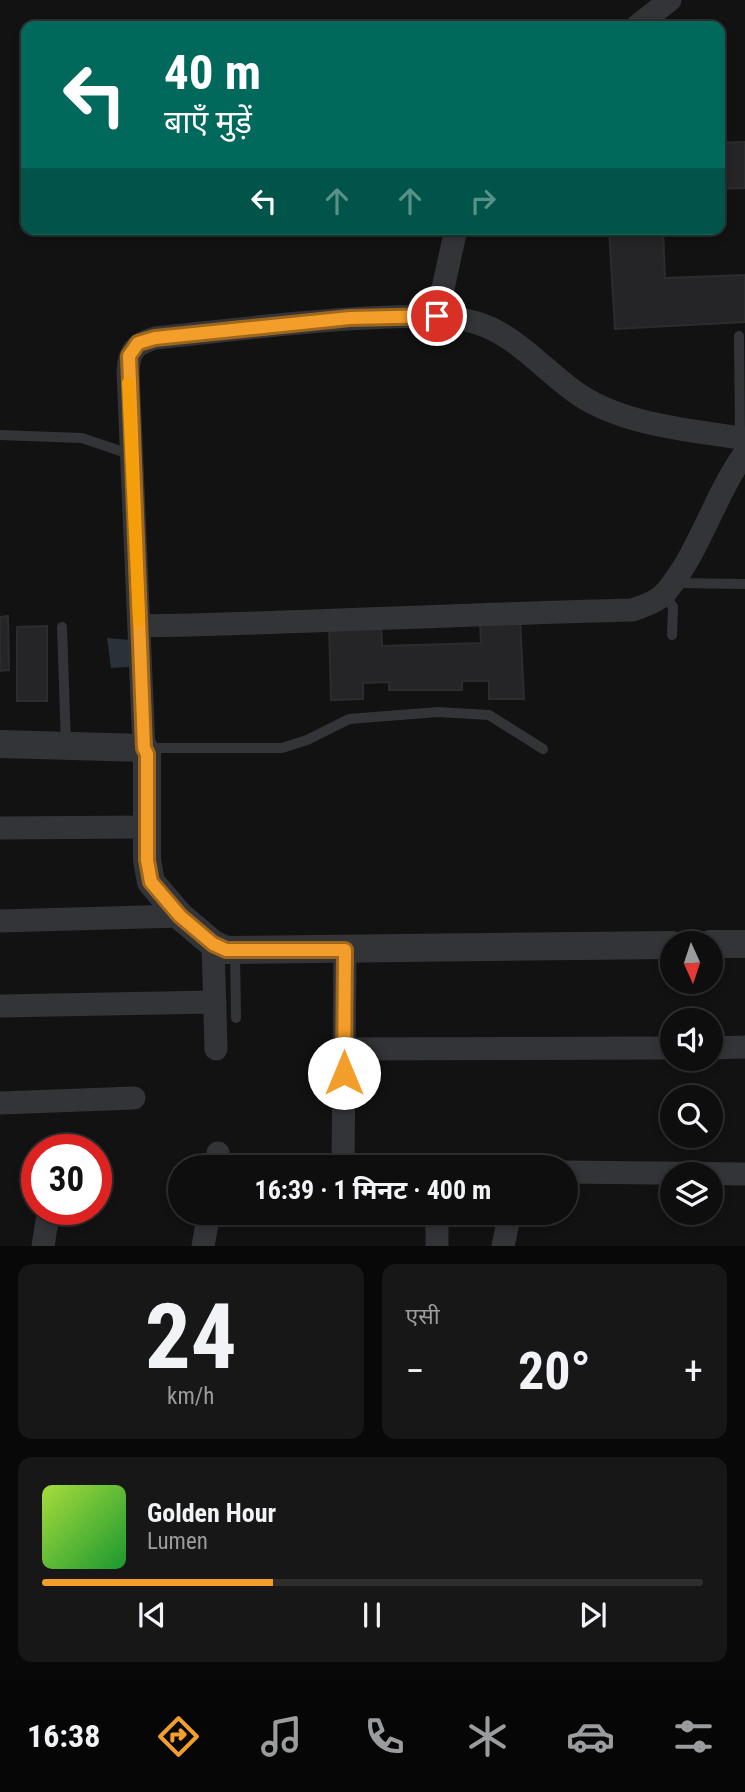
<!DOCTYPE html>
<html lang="hi">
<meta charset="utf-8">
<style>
:root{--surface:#0e0e0e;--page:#171717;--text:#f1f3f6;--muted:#9b9c9e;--line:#2e2e2e;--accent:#f39e2a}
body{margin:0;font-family:"Roboto Condensed","Noto Sans Devanagari",sans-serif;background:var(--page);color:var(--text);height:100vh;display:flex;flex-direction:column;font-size:26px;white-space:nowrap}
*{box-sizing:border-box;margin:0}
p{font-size:23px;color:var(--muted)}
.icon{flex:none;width:38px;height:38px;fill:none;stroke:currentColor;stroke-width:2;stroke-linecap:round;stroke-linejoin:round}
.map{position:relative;height:1246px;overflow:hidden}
.details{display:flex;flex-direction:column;gap:18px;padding:18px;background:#080808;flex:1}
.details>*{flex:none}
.guide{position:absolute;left:21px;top:21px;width:704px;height:214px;border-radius:14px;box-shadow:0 4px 10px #0003,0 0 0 2px var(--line);background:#00695c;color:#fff;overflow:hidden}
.needle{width:46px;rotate:177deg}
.tools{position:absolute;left:660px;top:931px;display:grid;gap:14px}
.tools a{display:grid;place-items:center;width:63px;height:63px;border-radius:50%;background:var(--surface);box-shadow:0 4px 10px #0003,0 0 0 2px var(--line);font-size:35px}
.speed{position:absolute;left:21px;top:1134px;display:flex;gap:14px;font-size:35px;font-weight:700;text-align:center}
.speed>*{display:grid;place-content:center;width:91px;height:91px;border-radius:50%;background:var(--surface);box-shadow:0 4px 10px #0003,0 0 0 2px var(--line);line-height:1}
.speed .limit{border:10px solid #d22;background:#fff;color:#111}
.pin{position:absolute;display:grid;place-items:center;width:60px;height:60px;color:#fff;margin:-30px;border:4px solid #fff;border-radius:50%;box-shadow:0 2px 7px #0007}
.me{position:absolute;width:77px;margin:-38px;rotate:0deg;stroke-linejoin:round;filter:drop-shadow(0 0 5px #0008)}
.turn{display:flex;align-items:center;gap:24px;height:147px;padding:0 28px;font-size:32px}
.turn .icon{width:91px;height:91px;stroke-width:2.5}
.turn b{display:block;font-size:49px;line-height:60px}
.lanes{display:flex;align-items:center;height:66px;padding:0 28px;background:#0003;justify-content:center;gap:35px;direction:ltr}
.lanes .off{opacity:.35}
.big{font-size:52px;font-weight:700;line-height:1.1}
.details .card{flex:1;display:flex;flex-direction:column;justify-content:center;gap:10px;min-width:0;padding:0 24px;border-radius:14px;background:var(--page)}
.details .dial{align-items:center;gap:0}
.dial b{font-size:91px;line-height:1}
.song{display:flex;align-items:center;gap:21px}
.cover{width:84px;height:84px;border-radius:10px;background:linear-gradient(135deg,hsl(80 70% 55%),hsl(130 70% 35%))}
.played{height:7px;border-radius:4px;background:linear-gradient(90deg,var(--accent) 35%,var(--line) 35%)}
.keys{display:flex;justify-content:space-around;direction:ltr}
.heat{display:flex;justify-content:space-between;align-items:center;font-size:38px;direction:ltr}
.details .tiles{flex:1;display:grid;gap:18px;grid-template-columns:1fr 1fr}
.card:last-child{grid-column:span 2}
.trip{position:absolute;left:168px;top:1155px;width:410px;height:70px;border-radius:35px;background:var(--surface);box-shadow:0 4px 10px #0003,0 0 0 2px var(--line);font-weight:700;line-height:70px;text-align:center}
.tabs{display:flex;height:112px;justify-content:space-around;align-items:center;background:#060606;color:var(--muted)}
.tabs .icon{width:49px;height:49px}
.tabs .active{color:var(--accent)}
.tabs b{font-size:32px;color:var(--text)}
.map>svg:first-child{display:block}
.water{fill:#283237}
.building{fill:#252527;stroke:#2c2c2f;stroke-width:2}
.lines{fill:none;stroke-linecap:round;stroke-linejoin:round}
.service{stroke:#333438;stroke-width:10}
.minor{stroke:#333438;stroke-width:23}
.tertiary{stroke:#333438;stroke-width:28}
.route-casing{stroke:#9e671b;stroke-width:18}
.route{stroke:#f39e2a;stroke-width:12}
.slow{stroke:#f59e0b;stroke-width:12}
</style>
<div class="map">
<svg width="745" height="1246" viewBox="0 0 745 1246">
<rect width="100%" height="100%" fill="#121213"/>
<path class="water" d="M107,638L130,640V667L111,668Z"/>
<path class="building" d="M745,142V188L719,189V143Z
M609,229H663L665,278L745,275V322L615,329Z
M8,616L9,670L0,671V617Z
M520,619L524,699H489V681H462V690H389V682L363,683V699L331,700L329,624L381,623L382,646L481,643L480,620Z
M47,626V701H17V627Z"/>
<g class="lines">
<path class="service" d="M739,336L740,438
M0,435L82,438L132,455
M674,583L745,584
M664,594L673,607L672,635
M62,627L66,745
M147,748H282L307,740L349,719L438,712L489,715L543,749
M235,951L236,1018"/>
<path class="minor" d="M637,26L670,0
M437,316L456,229
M139,626C303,623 468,614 632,610C644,606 657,602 666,592C700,551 714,496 745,453
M144,748L128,371C129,351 135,344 155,338C232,330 310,320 388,317C418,316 448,314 477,323C517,335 547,374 581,396C628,426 692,430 745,439
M0,828L147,827
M0,921L180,916
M213,944L216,1049
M0,1006L215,1002
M710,1048L745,1047
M345,1049L672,1048
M0,1103L134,1098
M218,1167V1153
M343,1167L345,950
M565,1172L745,1174
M437,1213V1246
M43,1246L47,1221
M203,1246L209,1213
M503,1246L510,1213"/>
<path class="tertiary" d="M0,744L144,748L147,754V860L151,882L180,916L213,944L226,950L672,945
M710,944H745"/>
</g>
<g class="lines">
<defs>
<path id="route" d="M344,1073L345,950H226L213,944L180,916L151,882L147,860V754L144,748L129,356L138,343L155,338L350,318L437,316"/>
</defs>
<use href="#route" class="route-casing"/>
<use href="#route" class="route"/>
<path class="slow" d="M128,383L139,621"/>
</g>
</svg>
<div class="tools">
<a><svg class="needle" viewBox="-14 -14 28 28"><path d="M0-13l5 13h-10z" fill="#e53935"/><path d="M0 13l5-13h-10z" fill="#9b9c9e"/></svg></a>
<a><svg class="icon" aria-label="sound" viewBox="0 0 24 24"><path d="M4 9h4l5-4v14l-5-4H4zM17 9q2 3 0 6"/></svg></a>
<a><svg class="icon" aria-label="search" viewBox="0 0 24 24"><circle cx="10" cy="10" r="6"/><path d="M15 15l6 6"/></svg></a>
<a><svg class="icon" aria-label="layers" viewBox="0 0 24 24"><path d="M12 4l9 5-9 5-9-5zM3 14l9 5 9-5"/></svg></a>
</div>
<div class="speed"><div class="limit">30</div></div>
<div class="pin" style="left:437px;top:316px;background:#d93025"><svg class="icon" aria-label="arrive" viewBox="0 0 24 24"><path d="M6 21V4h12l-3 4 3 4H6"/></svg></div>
<svg class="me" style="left:344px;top:1073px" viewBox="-20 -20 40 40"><circle r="19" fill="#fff"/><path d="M0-13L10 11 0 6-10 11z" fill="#f39e2a"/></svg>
<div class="trip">16:39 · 1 मिनट · 400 m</div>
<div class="guide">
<div class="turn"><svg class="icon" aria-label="left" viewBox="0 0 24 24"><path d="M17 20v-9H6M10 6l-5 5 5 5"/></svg><div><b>40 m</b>बाएँ मुड़ें</div></div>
<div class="lanes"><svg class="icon" aria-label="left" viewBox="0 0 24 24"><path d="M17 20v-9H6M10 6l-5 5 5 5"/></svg><svg class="icon off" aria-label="ahead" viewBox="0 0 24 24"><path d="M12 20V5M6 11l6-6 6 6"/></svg><svg class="icon off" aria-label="ahead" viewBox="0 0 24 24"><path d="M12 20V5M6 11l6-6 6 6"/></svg><svg class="icon off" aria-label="right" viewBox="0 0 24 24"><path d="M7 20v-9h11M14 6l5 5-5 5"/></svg></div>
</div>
</div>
<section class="details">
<div class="tiles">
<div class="card dial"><b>24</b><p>km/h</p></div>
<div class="card"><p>एसी</p>
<div class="heat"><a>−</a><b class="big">20°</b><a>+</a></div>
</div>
<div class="card">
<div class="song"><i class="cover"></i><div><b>Golden Hour</b><p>Lumen</p></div></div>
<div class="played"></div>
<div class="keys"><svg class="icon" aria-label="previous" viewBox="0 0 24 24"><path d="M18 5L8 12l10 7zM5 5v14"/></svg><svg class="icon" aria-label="pause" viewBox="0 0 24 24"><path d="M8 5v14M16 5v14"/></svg><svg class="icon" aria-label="next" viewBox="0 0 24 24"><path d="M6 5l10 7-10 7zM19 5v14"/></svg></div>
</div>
</div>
</section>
<nav class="tabs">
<b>16:38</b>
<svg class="icon active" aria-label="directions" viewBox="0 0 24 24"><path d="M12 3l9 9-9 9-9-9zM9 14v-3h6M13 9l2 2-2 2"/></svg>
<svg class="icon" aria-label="music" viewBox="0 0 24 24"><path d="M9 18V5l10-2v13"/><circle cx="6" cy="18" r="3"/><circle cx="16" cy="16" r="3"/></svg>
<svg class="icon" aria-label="phone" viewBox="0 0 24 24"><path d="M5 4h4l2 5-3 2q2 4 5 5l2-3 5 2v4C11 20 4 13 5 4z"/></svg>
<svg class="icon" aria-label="climate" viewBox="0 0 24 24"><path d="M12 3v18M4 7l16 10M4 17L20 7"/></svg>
<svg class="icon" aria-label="car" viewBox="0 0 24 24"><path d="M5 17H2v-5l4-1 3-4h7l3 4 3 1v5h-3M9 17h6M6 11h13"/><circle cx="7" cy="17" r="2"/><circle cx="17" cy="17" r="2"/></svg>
<svg class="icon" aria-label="filters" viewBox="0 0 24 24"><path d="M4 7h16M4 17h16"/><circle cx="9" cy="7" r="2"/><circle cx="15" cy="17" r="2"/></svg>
</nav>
